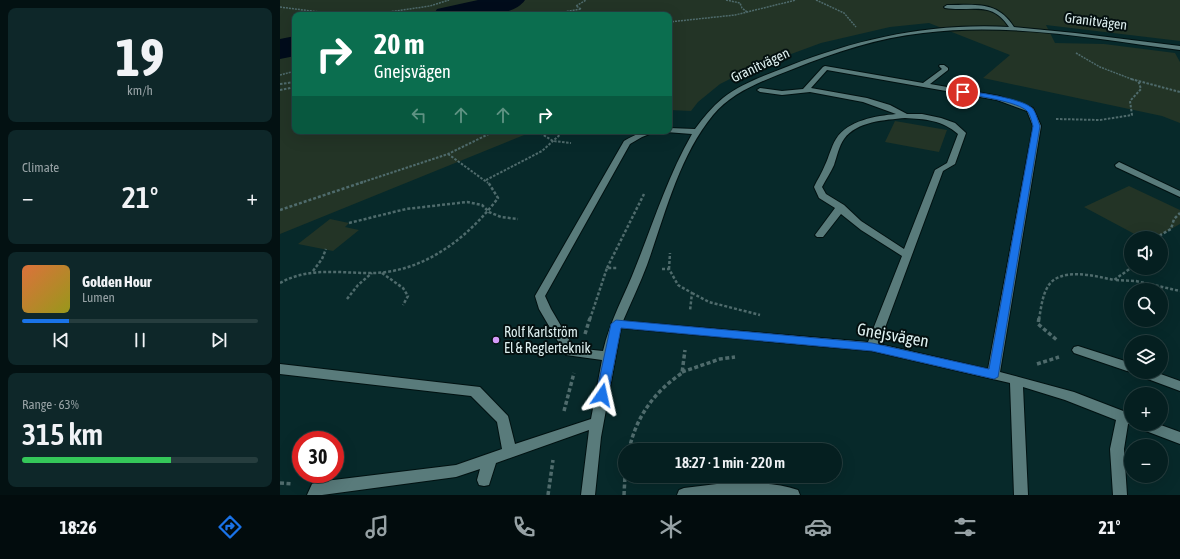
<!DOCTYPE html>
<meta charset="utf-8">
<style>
:root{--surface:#051f20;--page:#0e2729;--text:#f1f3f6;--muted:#97a2a5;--line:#263d3e;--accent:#1a73e8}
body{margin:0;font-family:"Asap Condensed",sans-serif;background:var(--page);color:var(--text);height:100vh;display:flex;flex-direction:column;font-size:15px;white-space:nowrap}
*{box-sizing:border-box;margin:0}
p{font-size:13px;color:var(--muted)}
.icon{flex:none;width:22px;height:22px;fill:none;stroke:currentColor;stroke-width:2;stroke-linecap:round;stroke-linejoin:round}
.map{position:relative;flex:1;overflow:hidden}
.sheet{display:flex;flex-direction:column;gap:8px;padding:8px;background:#031112;width:280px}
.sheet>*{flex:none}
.banner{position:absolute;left:12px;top:12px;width:380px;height:122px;border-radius:8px;box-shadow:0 4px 16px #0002,0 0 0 1px var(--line);background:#0b6e4f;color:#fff;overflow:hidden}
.tools{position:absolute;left:844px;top:231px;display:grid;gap:8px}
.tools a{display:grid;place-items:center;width:44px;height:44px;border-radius:50%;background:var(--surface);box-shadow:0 4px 16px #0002,0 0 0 1px var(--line);font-size:20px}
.speed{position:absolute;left:12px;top:431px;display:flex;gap:8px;font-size:20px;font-weight:700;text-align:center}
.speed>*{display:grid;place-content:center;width:52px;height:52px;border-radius:50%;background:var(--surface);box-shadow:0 4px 16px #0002,0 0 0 1px var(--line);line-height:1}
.speed .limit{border:6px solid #d22;background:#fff;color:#111}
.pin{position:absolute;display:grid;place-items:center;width:34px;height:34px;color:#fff;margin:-17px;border:2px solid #fff;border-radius:50%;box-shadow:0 1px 4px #0007}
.me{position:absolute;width:44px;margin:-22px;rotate:11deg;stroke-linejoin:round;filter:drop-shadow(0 0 3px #0008)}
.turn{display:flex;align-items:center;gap:14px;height:84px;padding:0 16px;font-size:18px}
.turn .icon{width:52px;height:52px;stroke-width:2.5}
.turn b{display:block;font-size:28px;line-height:34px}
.lanes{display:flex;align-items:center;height:38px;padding:0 16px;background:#0003;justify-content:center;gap:20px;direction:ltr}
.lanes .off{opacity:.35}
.big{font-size:30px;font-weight:600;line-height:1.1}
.sheet .widget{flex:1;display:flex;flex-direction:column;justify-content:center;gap:6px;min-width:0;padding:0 14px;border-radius:8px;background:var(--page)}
.sheet .dial{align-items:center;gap:0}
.dial b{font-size:52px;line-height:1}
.song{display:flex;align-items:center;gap:12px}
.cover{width:48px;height:48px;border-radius:6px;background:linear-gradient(135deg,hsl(20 70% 55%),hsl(60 70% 35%))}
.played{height:4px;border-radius:2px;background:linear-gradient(90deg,var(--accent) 20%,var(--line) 20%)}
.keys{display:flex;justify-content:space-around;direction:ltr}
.heat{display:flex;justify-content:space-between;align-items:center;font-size:22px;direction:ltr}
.charge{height:6px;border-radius:3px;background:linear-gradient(90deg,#34c759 63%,var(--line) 0)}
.trip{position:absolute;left:338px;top:443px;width:224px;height:40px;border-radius:20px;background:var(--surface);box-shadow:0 4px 16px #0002,0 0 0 1px var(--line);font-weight:600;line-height:40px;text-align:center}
.menu{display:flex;height:64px;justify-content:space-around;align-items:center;background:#020c0d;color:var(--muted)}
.menu .icon{width:28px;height:28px}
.menu .active{color:var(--accent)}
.menu b{font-size:18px;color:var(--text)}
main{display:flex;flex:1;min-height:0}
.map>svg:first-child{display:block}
.green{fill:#233426}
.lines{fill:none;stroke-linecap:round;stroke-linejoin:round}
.river{fill:#000c1b;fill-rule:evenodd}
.minor-casing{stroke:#011;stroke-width:2}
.path-far3{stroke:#4f6b6c;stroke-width:1.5;stroke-dasharray:2 1;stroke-linecap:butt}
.path-far2{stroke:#4f6b6c;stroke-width:2;stroke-dasharray:2.5 1.5;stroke-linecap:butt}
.path-far1{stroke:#4f6b6c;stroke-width:2.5;stroke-dasharray:3 2;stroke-linecap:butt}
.path{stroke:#4f6b6c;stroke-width:3.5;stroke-dasharray:4 2.5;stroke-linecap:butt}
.minor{fill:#597b7b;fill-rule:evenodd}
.route{fill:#1a73e8;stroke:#114b97}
.poi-dot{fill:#d69bfa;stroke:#041010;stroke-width:1.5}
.labels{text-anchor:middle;stroke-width:4;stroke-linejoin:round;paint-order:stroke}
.street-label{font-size:14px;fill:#def0f0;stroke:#041010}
.poi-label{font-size:14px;fill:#def0f0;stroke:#041010;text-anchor:start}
.near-street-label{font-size:17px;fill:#def0f0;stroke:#041010}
</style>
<main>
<section class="sheet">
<div class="widget dial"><b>19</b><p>km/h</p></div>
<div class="widget"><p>Climate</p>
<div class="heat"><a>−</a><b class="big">21°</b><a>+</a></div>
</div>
<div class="widget">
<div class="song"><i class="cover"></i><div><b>Golden Hour</b><p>Lumen</p></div></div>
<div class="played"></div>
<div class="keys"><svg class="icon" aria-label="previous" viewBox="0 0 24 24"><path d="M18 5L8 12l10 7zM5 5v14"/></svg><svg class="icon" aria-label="pause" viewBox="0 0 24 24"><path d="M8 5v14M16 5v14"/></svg><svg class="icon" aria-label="next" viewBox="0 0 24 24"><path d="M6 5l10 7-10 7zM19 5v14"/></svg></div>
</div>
<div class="widget"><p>Range · 63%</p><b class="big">315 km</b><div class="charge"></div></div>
</section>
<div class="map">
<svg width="900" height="495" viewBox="0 0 900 495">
<rect width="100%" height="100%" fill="#07292a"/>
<path class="green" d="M0,0H900V41L766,25L775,43L824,44L895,53L900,62V123L882,116L703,78L730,55L649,23L610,27L541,43L468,70L440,84L418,102L411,111L389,110V15H15V131H254L0,234Z
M615,121L667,130L659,152L605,142Z
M849,186L900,210V224L875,238H862L804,207Z
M50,219L69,223L65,227L79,230L53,251L18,244Z"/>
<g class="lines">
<path class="river" d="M198,0H245C231,21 176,15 153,15L157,9Z
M15,36V56L0,59V39Z"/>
<defs>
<path id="minor" d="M667,5C695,5 717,0 734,27L795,33L900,46V50C816,39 729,22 643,33C598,38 555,52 513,69C485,80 453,91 433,115C399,156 385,215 367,265C360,284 351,302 343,321L588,342L622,256L581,230L561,214L543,237H537L535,235L555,208L539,198L534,187C537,180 542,173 545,165C549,157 551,147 556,139C568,120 596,116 616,114L583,102L530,92L502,95L480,92L477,90L480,88L502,91L523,89L543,67L545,66L643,83L662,69L659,66L660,65H664L668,68V70L650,84L719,96L753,108L761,126L720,372L794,392L851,414V424H855H848L844,449L847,495H833L830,449L836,420L785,400L743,387L748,495H734L730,383L592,351L341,328L321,437L315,495H301L309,430L216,463L209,485L204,486L199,485L197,480L200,469L176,477L42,495H27L32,484L37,482L176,465L222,449L217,422L191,396L0,374V364L200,387L228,416L235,444L311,419L322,360L286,355L259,309L255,296L344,141C356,134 363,131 377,131L362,137L350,144L265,296L271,309L294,348L323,351C330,320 345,295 356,266C374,221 388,176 412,134L386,132L389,131V128L415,129C423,118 432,107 443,98C462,83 486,75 509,66C581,38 650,23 729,27C712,0 691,12 665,8L664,7ZM547,70L717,100L747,111L753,126L708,369L599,344L663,171L675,164L686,133L675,123L661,118L642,114H627L610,105L587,98L531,88ZM625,118C645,119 662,120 678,134L667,163L655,170L624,249L581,221L564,205L546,194L542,187C546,179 551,172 554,165C557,156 559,146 564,139C577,121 605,120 625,118Z
M839,162L900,191V197L836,167L835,165Z
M798,346L851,363V372H853L847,371L794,353L792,350L794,347Z
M855,372H875L900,381V391L857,375Z
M856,424H878L900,432V444L858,428Z
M445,483C468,483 496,482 518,490L520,495H397L399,490L404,488Z"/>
</defs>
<use href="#minor" class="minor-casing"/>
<path class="path-far3" d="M446,0L460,3L462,8L467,12
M536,0L564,13L576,27
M0,7L62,15
M301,9L296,6L306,0
M88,15L150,6L169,0
M266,15L301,9
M389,22L455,15L516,0
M796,53L820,67L854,80
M0,75L15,71"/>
<path class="path-far2" d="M851,79L900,92
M0,84L15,82
M0,90L15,87
M776,119L820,120L852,115L850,101L861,89L858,80
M257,131L273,141L291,143
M168,154L208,183
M206,180L262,151L284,131
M80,183L168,154L215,131"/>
<path class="path-far1" d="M0,210L83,182
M69,223L126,209L187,202L202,205L209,212L221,217L238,219
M875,238L891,229L894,219L900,213
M327,268L364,194
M382,269H389L398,285L412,293L410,311
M389,269L390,253
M33,271L42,259L46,249
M102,273L123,288L128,296L123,305
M836,280L856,281L900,291
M0,283C29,267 58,273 89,273C142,274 188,238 218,198L208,182
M412,293L429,302L480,315
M67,299L78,285L92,273
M310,319L327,268H337
M759,319C761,309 762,297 767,288C778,266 815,276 834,280L851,268"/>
<path class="path" d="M759,318L758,324L778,341
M305,334L310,318
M757,364L779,357
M402,372L440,359L455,357
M284,411L294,373
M349,450C356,417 374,392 402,373L405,350
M0,483L13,484
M268,495L273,460
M344,495L345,476"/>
<use href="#minor" class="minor"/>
</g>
<path class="route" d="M683,90C698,93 743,98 753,109C756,113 758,121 760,126L718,377L714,379L592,351L341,328L328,395L326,399H318L316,395L331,324L336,320L592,343L709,369L753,126C752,122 750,115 748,112C739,101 694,96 681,93L680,92Z"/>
<circle class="poi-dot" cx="216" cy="340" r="4"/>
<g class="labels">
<g class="street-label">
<text transform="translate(816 21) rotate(7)" y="5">Granitvägen</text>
<text transform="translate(480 65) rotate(-25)" y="5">Granitvägen</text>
</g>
<g class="poi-label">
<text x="224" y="337">Rolf Karlström<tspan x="224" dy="16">El &amp; Reglerteknik</tspan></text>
</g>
<g class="near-street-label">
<text transform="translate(613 335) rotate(10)" y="6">Gnejsvägen</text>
</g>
</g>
</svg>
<div class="tools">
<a><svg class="icon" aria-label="sound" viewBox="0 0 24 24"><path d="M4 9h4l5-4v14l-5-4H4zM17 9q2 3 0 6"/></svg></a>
<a><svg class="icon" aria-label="search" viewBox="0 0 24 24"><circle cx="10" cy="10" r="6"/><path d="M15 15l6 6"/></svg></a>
<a><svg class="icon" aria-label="layers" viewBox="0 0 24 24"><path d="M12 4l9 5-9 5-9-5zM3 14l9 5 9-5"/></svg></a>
<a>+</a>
<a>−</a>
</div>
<div class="speed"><div class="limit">30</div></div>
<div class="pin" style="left:683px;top:92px;background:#d93025"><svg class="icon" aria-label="arrive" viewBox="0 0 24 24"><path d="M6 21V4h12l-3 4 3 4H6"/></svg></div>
<svg class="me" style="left:322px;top:395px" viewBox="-20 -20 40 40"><path d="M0-17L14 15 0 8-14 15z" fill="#1a73e8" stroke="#fff" stroke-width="4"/></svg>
<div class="trip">18:27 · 1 min · 220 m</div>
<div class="banner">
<div class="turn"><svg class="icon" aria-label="right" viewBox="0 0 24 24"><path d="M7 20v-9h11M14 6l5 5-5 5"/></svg><div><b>20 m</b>Gnejsvägen</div></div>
<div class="lanes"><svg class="icon off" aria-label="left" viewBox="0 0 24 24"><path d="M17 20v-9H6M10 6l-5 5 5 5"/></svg><svg class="icon off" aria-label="ahead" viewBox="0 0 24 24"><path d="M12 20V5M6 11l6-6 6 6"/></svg><svg class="icon off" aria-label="ahead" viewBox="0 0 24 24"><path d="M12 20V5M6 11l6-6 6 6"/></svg><svg class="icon" aria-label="right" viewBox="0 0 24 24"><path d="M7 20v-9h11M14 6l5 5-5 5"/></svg></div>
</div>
</div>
</main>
<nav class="menu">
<b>18:26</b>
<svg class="icon active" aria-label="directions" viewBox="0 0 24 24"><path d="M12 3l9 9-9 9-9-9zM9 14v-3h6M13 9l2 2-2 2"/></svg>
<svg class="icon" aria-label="music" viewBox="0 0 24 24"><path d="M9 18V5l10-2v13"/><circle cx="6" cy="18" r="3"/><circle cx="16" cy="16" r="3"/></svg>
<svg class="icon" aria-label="phone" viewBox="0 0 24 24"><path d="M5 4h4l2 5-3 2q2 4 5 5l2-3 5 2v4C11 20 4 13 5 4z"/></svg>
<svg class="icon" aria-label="climate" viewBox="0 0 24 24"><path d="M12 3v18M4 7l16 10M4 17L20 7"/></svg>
<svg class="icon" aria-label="car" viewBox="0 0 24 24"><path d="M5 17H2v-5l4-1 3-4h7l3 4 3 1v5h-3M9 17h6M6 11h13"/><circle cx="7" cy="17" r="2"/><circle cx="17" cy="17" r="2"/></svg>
<svg class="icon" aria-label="filters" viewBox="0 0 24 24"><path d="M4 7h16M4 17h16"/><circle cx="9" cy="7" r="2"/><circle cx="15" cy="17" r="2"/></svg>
<b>21°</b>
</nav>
